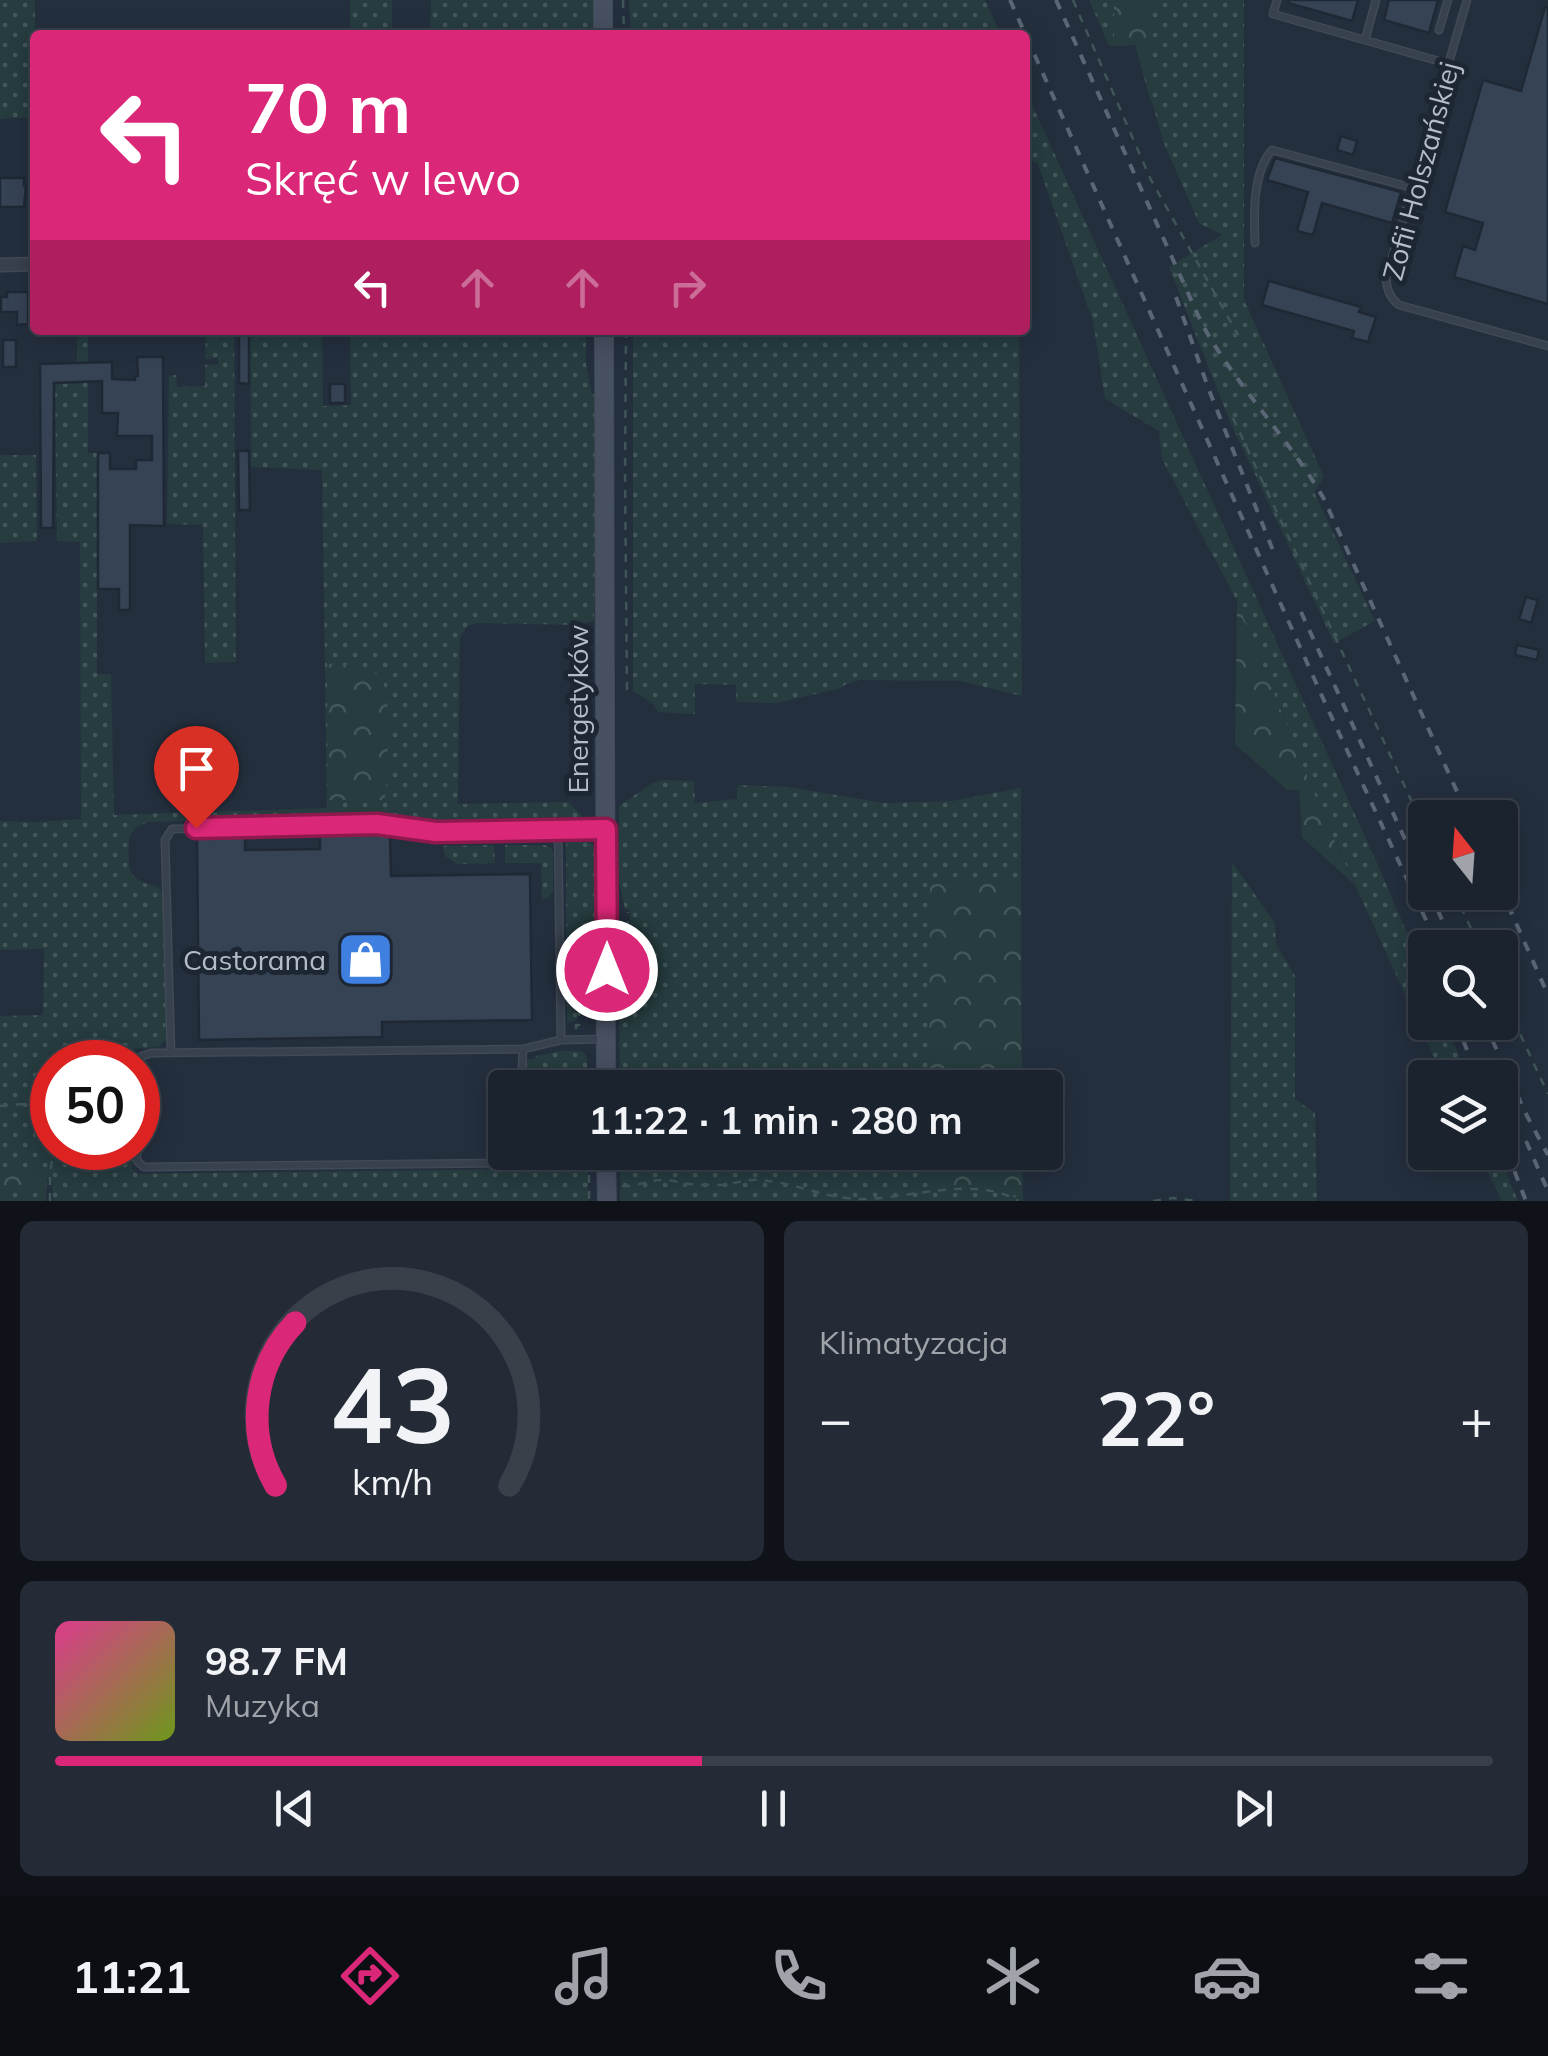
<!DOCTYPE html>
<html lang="pl">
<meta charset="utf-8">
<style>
:root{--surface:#1b232e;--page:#242b36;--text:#f1f3f6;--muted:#a0a4aa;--line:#39404a;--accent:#db2777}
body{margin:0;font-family:Mulish,sans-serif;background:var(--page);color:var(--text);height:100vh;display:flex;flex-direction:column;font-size:38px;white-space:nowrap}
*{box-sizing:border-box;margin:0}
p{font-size:32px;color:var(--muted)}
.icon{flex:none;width:55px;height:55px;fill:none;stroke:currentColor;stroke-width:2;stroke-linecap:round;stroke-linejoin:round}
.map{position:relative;height:1201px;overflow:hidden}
.panel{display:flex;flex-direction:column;gap:20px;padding:20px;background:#0f1319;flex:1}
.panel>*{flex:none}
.banner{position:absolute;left:30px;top:30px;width:1000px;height:305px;border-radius:10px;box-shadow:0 5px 25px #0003,0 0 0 2px var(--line);background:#db2777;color:#fff;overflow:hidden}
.needle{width:65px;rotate:343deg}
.controls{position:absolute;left:1408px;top:800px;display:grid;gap:20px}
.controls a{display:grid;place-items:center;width:110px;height:110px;border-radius:10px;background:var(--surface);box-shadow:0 5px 25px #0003,0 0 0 2px var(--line);font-size:50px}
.speed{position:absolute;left:30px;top:1040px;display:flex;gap:20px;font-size:50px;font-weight:700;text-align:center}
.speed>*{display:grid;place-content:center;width:130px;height:130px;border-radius:50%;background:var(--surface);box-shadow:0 5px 25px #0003,0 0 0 2px var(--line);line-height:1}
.speed .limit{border:15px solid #d22;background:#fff;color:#111}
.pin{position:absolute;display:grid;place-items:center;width:85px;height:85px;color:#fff;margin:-102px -42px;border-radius:50% 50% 50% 0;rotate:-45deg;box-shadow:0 0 10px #0007}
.pin .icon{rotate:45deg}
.me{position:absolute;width:110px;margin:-55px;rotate:0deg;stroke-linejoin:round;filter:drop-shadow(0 0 8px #0008)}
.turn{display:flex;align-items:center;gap:35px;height:210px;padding:0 50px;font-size:45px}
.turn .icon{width:130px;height:130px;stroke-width:2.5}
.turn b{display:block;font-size:70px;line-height:85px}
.lanes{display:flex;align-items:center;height:95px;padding:0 50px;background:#0003;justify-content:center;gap:50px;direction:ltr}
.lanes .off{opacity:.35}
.big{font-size:75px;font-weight:700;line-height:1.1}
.panel .card{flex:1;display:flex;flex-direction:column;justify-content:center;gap:15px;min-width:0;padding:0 35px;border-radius:15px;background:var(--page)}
.panel .dial{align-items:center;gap:0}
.dial svg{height:260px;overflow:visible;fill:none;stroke:var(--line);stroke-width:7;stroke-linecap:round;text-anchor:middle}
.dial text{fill:var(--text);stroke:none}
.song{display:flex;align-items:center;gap:30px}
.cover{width:120px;height:120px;border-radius:15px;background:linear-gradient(135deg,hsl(330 70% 55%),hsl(80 70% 35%))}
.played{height:10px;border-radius:5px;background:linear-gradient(90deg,var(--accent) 45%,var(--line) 45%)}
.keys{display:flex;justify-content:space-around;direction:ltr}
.heat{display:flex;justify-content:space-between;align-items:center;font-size:55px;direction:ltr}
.panel .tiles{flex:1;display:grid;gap:20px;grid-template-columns:1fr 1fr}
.card:last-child{grid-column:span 2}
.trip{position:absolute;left:488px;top:1070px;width:575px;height:100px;border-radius:10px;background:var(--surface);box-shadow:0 5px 25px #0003,0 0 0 2px var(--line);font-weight:700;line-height:100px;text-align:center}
.tab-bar{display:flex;height:160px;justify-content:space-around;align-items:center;background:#0b0e12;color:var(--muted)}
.tab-bar .icon{width:70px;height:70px}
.tab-bar .current{color:var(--accent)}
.tab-bar b{font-size:45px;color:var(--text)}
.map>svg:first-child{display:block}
.grass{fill:url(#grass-dots)}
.forest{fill:url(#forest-crowns)}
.building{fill:#364354;stroke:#1f2835;stroke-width:2.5}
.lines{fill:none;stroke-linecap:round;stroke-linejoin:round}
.lane-casing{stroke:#414a57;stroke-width:9}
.street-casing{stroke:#414a57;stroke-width:15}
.secondary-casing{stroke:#414a57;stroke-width:20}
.path{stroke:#3f5557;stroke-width:2.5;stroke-dasharray:8 8;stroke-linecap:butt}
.lane{stroke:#38414e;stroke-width:6}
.street{stroke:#38414e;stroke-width:12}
.secondary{stroke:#465061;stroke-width:18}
.rail{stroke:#5a6575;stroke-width:4;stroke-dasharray:10 10;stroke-linecap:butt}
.route-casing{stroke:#8e194d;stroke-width:25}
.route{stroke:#db2777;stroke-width:18}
.labels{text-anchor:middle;stroke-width:10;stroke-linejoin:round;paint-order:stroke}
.street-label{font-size:28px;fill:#b4bcc9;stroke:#1d2633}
.poi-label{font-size:28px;fill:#b4bcc9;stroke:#1d2633;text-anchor:end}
</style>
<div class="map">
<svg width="1548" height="1201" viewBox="0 0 1548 1201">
<defs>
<pattern id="grass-dots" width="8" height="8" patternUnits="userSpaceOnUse" patternTransform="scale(2.5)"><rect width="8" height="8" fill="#263c3f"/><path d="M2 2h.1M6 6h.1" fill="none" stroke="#435659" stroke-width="1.8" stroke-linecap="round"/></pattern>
<pattern id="forest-crowns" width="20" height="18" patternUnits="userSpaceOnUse" patternTransform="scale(2.5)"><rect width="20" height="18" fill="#263c3f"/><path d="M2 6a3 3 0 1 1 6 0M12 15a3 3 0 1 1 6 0" fill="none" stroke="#435659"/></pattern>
</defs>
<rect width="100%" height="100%" fill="#242f3e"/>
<path class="grass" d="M0,0H35V117L0,119Z
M350,0H392V35H350Z
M431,0H596V35H430Z
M629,0H985L1001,35H631Z
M1089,0H1244V300L1324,477L1314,492L1375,621L1334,643L1229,419L1169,267L1222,235L1199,223L1165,146L1135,45L1109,46Z
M1025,89L1377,863L1425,975V1022L1445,1023L1468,1077H1443L1322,813L1237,601L1162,459L1159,431L1105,399L1093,321L1038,164L1025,157Z
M77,330H88V453H97V674H111L114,815L327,808L322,470L251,467L250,330H322L323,406L351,405L350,330H586V364L592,394L597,395L594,621L575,625L478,623L467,626L460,638L458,804L568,802L586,820L578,823L443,824L387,815L148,822L135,828L129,838C129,867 124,880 157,886L164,894L166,1040L158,1047L133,1049L130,1053V1062H52V1148H131L132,1169L138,1174L525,1169L528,1165V1153H588V1201H53L52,1179L47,1178L46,1201H0V1016L43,1015L44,949L0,950V821L36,822L81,819L80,542L57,541L55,383L77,382Z
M633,330H1019L1022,696L960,681L860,680L846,684L841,688L777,703L736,702V685L695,684V714L658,712L652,703L633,691Z
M206,332H234L236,662L205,663L203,525L167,524L169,376L176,375L177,387L205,386V365L219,364L218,358L205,359Z
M0,455H36L37,541L0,543Z
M662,780L694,781L695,803L737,799V785L788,787L884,803L952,801L1021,788V884L930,881L929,1087H620L619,1011L630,1010V910L625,909L619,881V806L651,784Z
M573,837L588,840L597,849L598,1001L577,1002V1020L567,1022L566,845L567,840Z
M494,845L495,863L457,864L445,856L443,846Z
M505,845H545L551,848L553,853V892L549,897L542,900L541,863H505Z
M1232,862L1275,923L1276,944L1295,976V1099L1315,1113L1317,1201H1230Z
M582,1051L587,1057V1087H527L526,1059H535L536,1056L559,1051Z
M620,1153H929L930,1187H1000L1025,1201H620Z
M1478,1153H1498L1518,1201H1502Z"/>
<path class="forest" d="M1114,0H1152L1151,103L1135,44L1114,46Z
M1237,601L1322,813L1354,884L1302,837L1299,790H1287L1235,744Z
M341,663L383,676C389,718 389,758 385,800H329V664Z
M930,881L1021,884L1022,1087H929Z
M929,1153H1022L1023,1200L1000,1187H929Z
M47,1169L46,1191L5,1188L0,1183V1170Z"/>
<path class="building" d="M1289,0H1358L1352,21L1288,3Z
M1389,0H1438L1429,33L1384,20Z
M1545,7L1548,8V304L1454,277L1463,246L1475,250L1483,223L1445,212L1483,80L1521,91Z
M1341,136L1357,141L1353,155L1337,150Z
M1275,158L1401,192L1392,223L1322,203L1313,235L1297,231L1308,192L1267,180Z
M0,178H24V186H26L24,207H0Z
M1269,281L1361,307L1359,312L1376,317L1368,342L1352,338L1354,331L1262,305Z
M7,292H28V324L17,325V312H1V297H7Z
M239,330H249V384L239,383Z
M3,340H16V367H3Z
M137,357H163L164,526L130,525V610H119V589H98V453H110V469H136V460H152V436H117L118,413H102V381L54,383L53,528H41L40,364L112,362V379L135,380V376H138Z
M330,384H345V403H330Z
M238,451H249L250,510H239Z
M1526,597L1538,600L1531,623L1519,619Z
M1517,645L1539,650L1537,660L1515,655Z
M390,834L391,876L530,874L532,1020L382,1022V1037L199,1040L197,837L245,836V850L320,849V836Z"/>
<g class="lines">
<defs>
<path id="lane" d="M1277,0L1273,14L1449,64
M1467,0L1386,278C1387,290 1390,298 1399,305L1548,346
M1439,30L1448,0
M1365,40L1376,0
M1255,243C1254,214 1252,173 1272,150L1413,188
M558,830L561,1040
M171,1053L165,840L172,829L377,824L436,832L603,829
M137,1062L140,1057L151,1053L523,1049L561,1040L605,1039
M521,1088L523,1049
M137,1148V1161L144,1167L506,1163L516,1160L521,1152"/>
<path id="street" d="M0,265L35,264"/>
<path id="secondary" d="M603,0V35
M604,330L606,1088
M606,1152L607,1201"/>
</defs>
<use href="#lane" class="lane-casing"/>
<use href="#street" class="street-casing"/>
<use href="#secondary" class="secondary-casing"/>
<path class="path" d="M623,0L624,35
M1073,0L1150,178L1238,335
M626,330L625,476L627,691
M1233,418L1425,830
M1454,892L1480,948
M1500,991L1548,1094
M624,1006H627L628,912
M576,1029V1025H579V1007H591
M0,1106C18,1105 44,1098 52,1116
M589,1159V1201
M622,1186C635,1187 646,1181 660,1180C670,1179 680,1183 690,1184C700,1185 711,1185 721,1185C734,1184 746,1179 759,1180C793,1182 824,1198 858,1199C906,1200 975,1174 1018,1201
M50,1201V1173L54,1148
M1153,1201L1173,1198L1196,1201"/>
<use href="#lane" class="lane"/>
<use href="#street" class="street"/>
<use href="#secondary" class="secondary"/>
<path class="rail" d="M1010,0L1326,705L1439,948
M1056,0L1202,324C1237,387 1288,437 1324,499L1469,818
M1176,297L1209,390L1274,553
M1301,612L1425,883
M1500,887L1548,995
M1430,892L1454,948
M1456,1022L1478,1078
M1484,1022L1527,1116L1548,1155
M1500,1134L1526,1201
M1526,1141L1548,1191"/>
</g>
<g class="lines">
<defs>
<path id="route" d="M196,828L377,824L436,832L606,829L607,970"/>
</defs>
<use href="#route" class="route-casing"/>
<use href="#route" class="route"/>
</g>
<defs>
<symbol id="shop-square" viewBox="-11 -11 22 22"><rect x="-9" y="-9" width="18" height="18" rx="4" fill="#3f7fe0" stroke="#1d2633"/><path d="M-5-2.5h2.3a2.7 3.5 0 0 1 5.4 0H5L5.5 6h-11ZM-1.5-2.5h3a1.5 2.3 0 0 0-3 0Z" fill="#fff"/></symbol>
</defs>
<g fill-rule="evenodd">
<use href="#shop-square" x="334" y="928" width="63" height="63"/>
</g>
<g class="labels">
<g class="street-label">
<text transform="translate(1421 171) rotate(-75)" y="10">Zofii Holszańskiej</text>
<text transform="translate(578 709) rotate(-90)" y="10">Energetyków</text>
</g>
<g class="poi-label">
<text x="326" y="970">Castorama</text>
</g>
</g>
</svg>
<div class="controls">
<a><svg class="needle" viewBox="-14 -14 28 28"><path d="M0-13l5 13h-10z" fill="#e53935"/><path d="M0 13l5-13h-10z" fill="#a0a4aa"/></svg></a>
<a><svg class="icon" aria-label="search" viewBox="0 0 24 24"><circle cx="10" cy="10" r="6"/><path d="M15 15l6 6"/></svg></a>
<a><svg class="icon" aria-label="layers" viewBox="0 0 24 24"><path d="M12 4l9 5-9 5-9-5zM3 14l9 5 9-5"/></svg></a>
</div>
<div class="speed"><div class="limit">50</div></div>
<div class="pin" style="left:196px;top:828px;background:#d93025"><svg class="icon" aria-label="arrive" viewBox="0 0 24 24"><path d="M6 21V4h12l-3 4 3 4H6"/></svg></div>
<svg class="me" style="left:607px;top:970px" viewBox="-20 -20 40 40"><circle r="17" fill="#db2777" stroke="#fff" stroke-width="3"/><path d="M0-11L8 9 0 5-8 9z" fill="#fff"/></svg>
<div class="trip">11:22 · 1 min · 280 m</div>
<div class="banner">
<div class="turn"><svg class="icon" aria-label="left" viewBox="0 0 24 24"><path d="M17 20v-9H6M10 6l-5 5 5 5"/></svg><div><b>70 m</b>Skręć w lewo</div></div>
<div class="lanes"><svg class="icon" aria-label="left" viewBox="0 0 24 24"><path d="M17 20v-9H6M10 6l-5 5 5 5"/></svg><svg class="icon off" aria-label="ahead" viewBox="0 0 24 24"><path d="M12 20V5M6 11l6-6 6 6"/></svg><svg class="icon off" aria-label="ahead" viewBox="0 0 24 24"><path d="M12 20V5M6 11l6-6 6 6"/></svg><svg class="icon off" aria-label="right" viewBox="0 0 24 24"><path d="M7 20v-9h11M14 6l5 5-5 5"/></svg></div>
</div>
</div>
<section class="panel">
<div class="tiles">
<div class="card dial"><svg viewBox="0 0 100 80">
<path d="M14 69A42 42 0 1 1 86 69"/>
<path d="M14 69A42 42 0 0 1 20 19" stroke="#db2777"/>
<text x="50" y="56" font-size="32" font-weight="700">43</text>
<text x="50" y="72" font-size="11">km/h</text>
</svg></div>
<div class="card"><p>Klimatyzacja</p>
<div class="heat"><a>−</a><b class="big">22°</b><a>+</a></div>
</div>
<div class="card">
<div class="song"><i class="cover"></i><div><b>98.7 FM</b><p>Muzyka</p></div></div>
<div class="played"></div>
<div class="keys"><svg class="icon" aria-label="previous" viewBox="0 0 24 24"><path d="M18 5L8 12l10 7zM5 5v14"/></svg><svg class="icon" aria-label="pause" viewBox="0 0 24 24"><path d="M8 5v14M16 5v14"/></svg><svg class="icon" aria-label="next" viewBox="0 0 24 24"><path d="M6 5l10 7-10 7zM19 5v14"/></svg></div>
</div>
</div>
</section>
<nav class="tab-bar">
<b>11:21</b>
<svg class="icon current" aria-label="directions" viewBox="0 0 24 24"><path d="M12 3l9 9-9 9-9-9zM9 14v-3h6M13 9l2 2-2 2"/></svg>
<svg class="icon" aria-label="music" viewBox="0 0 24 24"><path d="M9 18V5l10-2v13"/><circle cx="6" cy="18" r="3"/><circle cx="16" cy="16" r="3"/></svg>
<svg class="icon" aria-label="phone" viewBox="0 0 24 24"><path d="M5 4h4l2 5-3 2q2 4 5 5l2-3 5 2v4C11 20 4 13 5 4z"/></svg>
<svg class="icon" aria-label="climate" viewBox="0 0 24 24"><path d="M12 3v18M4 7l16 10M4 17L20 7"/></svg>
<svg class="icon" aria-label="car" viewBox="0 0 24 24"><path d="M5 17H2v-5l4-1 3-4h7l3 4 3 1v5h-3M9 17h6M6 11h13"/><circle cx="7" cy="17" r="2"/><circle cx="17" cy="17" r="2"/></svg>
<svg class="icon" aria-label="filters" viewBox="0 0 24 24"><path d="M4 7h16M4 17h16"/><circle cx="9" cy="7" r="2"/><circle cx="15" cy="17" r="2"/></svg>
</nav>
